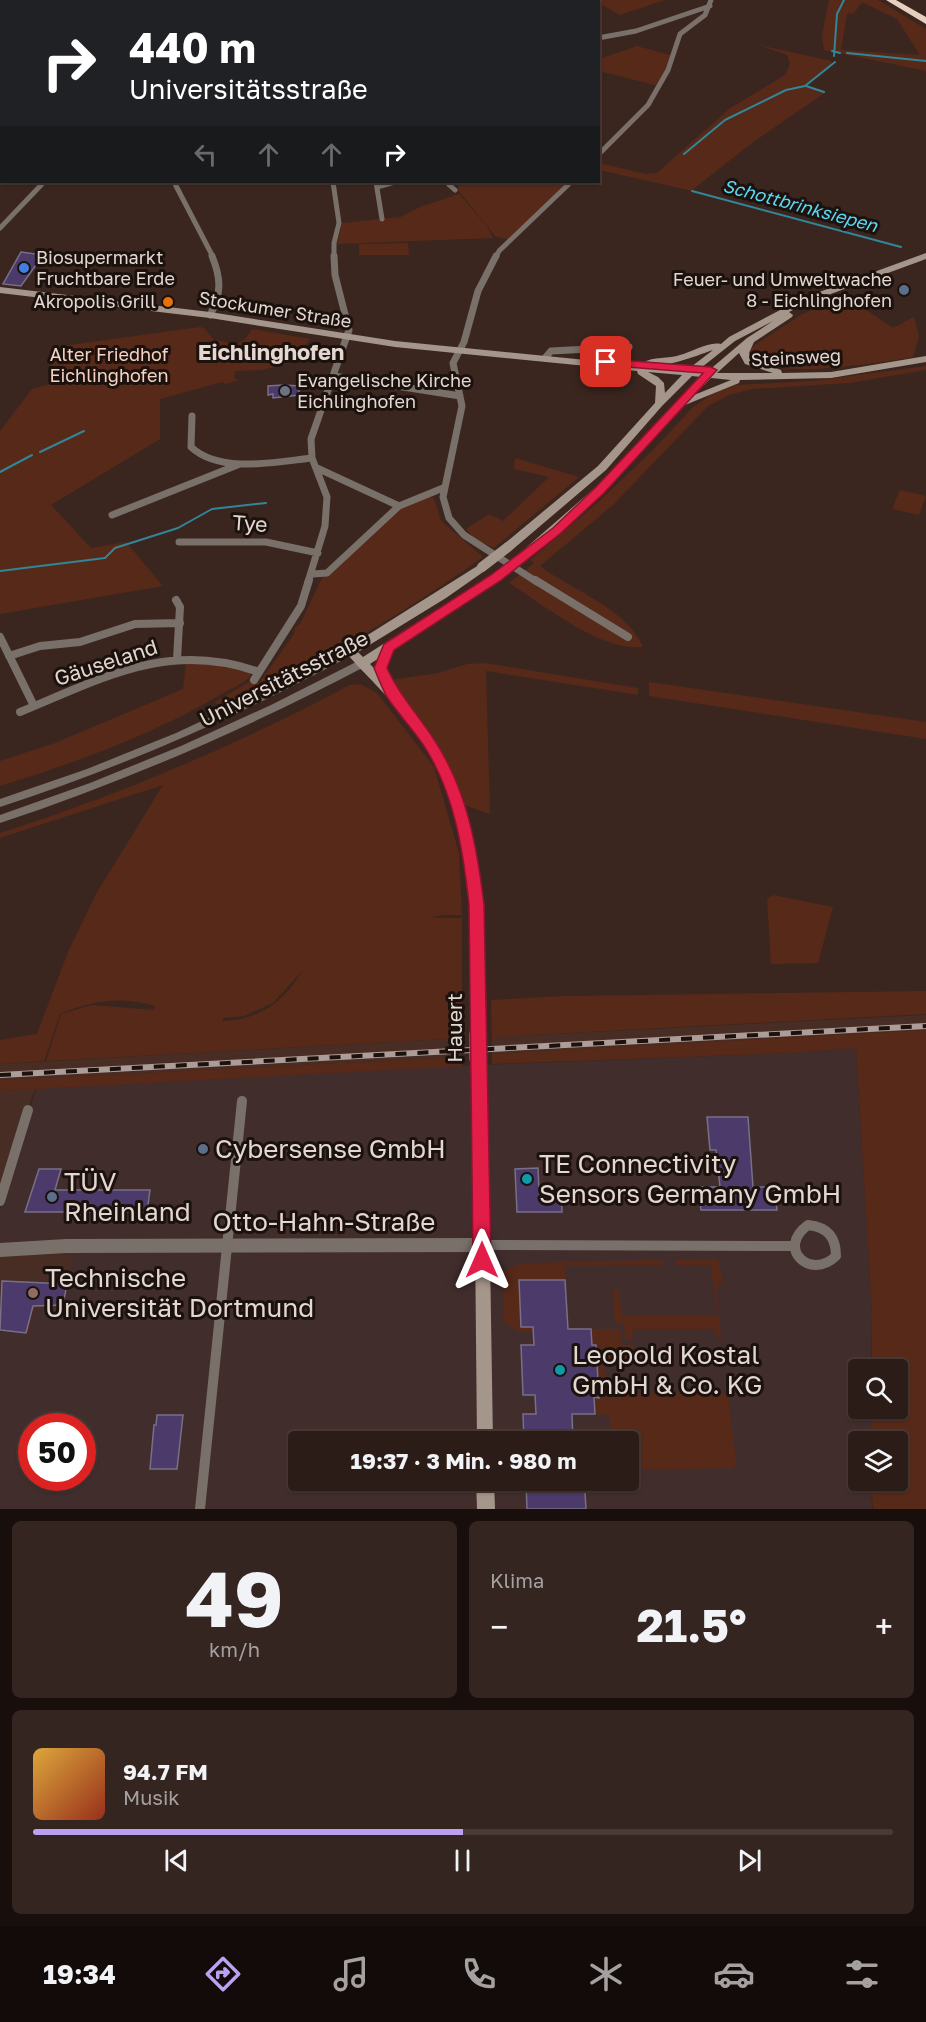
<!DOCTYPE html>
<html lang="de">
<meta charset="utf-8">
<style>
:root{--surface:#2c1c17;--page:#342520;--text:#f1f3f6;--muted:#a6a1a1;--line:#483a36;--accent:#bca0f2}
body{margin:0;font-family:"Golos Text",sans-serif;background:var(--page);color:var(--text);height:100vh;display:flex;flex-direction:column;font-size:22px;white-space:nowrap}
*{box-sizing:border-box;margin:0}
p{font-size:20px;color:var(--muted)}
.icon{flex:none;width:33px;height:33px;fill:none;stroke:currentColor;stroke-width:2;stroke-linecap:round;stroke-linejoin:round}
.map{position:relative;height:1509px;overflow:hidden}
.details{display:flex;flex-direction:column;gap:12px;padding:12px;background:#180f0d;flex:1}
.details>*{flex:none}
.hud{position:absolute;left:0px;top:0px;width:600px;height:183px;box-shadow:0 2px 4px #0004,0 0 0 2px var(--line);background:#202124;color:#fff;overflow:hidden}
.buttons{position:absolute;left:848px;top:1359px;display:grid;gap:12px}
.buttons a{display:grid;place-items:center;width:60px;height:60px;border-radius:6px;background:var(--surface);box-shadow:0 2px 4px #0004,0 0 0 2px var(--line);font-size:30px}
.speed{position:absolute;left:18px;top:1413px;display:flex;gap:12px;font-size:30px;font-weight:700;text-align:center}
.speed>*{display:grid;place-content:center;width:78px;height:78px;border-radius:50%;background:var(--surface);box-shadow:0 2px 4px #0004,0 0 0 2px var(--line);line-height:1}
.speed .limit{border:9px solid #d22;background:#fff;color:#111}
.pin{position:absolute;display:grid;place-items:center;width:51px;height:51px;color:#fff;margin:-26px;border-radius:12px;box-shadow:0 3px 9px #0006}
.me{position:absolute;width:66px;margin:-33px;rotate:0deg;stroke-linejoin:round;filter:drop-shadow(0 0 4px #0008)}
.turn{display:flex;align-items:center;gap:21px;height:126px;padding:0 30px;font-size:27px}
.turn .icon{width:78px;height:78px;stroke-width:2.5}
.turn b{display:block;font-size:42px;line-height:51px}
.lanes{display:flex;align-items:center;height:57px;padding:0 30px;background:#0003;justify-content:center;gap:30px;direction:ltr}
.lanes .off{opacity:.35}
.big{font-size:45px;font-weight:700;line-height:1.1}
.details .widget{flex:1;display:flex;flex-direction:column;justify-content:center;gap:9px;min-width:0;padding:0 21px;border-radius:9px;background:var(--page)}
.details .dial{align-items:center;gap:0}
.dial b{font-size:78px;line-height:1}
.song{display:flex;align-items:center;gap:18px}
.cover{width:72px;height:72px;border-radius:9px;background:linear-gradient(135deg,hsl(40 70% 55%),hsl(10 70% 35%))}
.played{height:6px;border-radius:3px;background:linear-gradient(90deg,var(--accent) 50%,var(--line) 50%)}
.keys{display:flex;justify-content:space-around;direction:ltr}
.heat{display:flex;justify-content:space-between;align-items:center;font-size:33px;direction:ltr}
.details .tiles{flex:1;display:grid;gap:12px;grid-template-columns:1fr 1fr}
.widget:last-child{grid-column:span 2}
.trip{position:absolute;left:288px;top:1431px;width:351px;height:60px;border-radius:6px;background:var(--surface);box-shadow:0 2px 4px #0004,0 0 0 2px var(--line);font-weight:700;line-height:60px;text-align:center}
.tabs{display:flex;height:96px;justify-content:space-around;align-items:center;background:#120b09;color:var(--muted)}
.tabs .icon{width:42px;height:42px}
.tabs .selected{color:var(--accent)}
.tabs b{font-size:27px;color:var(--text)}
.map>svg:first-child{display:block}
.commercial{fill:#422d2d;fill-rule:evenodd}
.built{fill:#482d24}
.green{fill:#572918;fill-rule:evenodd}
.lines{fill:none;stroke-linecap:round;stroke-linejoin:round}
.stream{stroke:#328699;stroke-width:2}
.building{fill:#4c3a6b;stroke:#777086;stroke-width:1.5}
.minor-far3{stroke:#79706a;stroke-width:5}
.minor-far2{stroke:#79706a;stroke-width:7}
.minor-far1{stroke:#79706a;stroke-width:8}
.minor{stroke:#79706a;stroke-width:10}
.tertiary{fill:#79706a;fill-rule:evenodd}
.secondary{fill:#a5968c;fill-rule:evenodd}
.motorway{fill:#e6cfbf;fill-rule:evenodd}
.rail-casing{stroke:#ad9c97;stroke-width:6}
.rail{stroke:#1b120e;stroke-width:4;stroke-dasharray:11;stroke-linecap:butt}
.secondary-bridge-far1{stroke:#a5968c;stroke-width:10}
.secondary-bridge{stroke:#a5968c;stroke-width:15}
.route{fill:#e11d48;stroke:#92132f;stroke-width:1.5}
.shop-dot{fill:#3f7fe0;stroke:#1b120e;stroke-width:2}
.service-dot{fill:#5c6f8a;stroke:#1b120e;stroke-width:2}
.food-dot{fill:#e8710a;stroke:#1b120e;stroke-width:2}
.worship-dot{fill:#6b7280;stroke:#1b120e;stroke-width:2}
.culture-dot{fill:#0f9aa8;stroke:#1b120e;stroke-width:2}
.education-dot{fill:#8d6e63;stroke:#1b120e;stroke-width:2}
.labels{text-anchor:middle;stroke-width:6;stroke-linejoin:round;paint-order:stroke}
.far-water-label{font-size:18px;font-style:italic;fill:#5cd6f1;stroke:#1b120e}
.far-poi-label{font-size:18px;fill:#e4d6d1;stroke:#1b120e;text-anchor:start}
.far-street-label{font-size:18px;fill:#e4d6d1;stroke:#1b120e}
.far-park-label{font-size:18px;fill:#f6d1c4;stroke:#1b120e}
.street-label{font-size:21px;fill:#e4d6d1;stroke:#1b120e}
.far-district-label{font-size:22px;font-weight:bold;fill:#e4d6d1;stroke:#1b120e}
.near-poi-label{font-size:26px;fill:#e4d6d1;stroke:#1b120e;text-anchor:start}
.near-street-label{font-size:26px;fill:#e4d6d1;stroke:#1b120e}
</style>
<div class="map">
<svg width="926" height="1509" viewBox="0 0 926 1509">
<rect width="100%" height="100%" fill="#3b261f"/>
<path class="commercial" d="M856,1048L872,1314L871,1369L858,1370V1408L871,1409V1441L858,1442V1480L871,1481L872,1509H491L490,1481L628,1480V1442L490,1441L482,1065L789,1053Z
M473,1065L480,1441L298,1442V1480L480,1481V1509H0V1331L28,1334L35,1310H62L68,1276L78,1243L0,1246V1210L36,1089ZM32,1426H82V1478H32Z"/>
<path class="built" d="M926,1015V1030L492,1054V1037Z
M462,1038V1057L0,1080V1064Z
M35,1089L28,1108L0,1192V1091Z
M76,1251L62,1310H35L29,1333L0,1331V1255Z"/>
<path class="green" d="M593,0H665L620,15Z
M829,0H878L926,29V71L824,50L822,35ZM862,2L897,19L920,55L841,50L847,14L854,13Z
M759,45L831,61L832,65L806,85L826,92L752,143L692,190L905,248L684,189L599,170V163L646,174L657,173L729,109L785,75L790,64L787,55Z
M637,46L673,56L659,86L599,71V59Z
M461,182H569L508,239L496,237L457,189Z
M459,194L486,225L493,238L337,244L342,223L401,217L420,207Z
M408,243L409,255H359V244Z
M844,295L893,328L914,317L919,336L913,357C881,362 770,382 749,356L750,348L801,315Z
M200,327L204,328L214,340C235,343 240,349 252,329L310,339L291,363L262,370L235,371L234,378L239,380L226,384L222,382L160,399V439L51,505L91,548L126,542L163,586L0,614V431L32,389L47,385L55,347Z
M926,366V370L849,383L752,389L729,395L708,406L613,505L540,566C573,591 625,607 643,647C601,652 544,605 509,583L534,563L530,560L596,504L652,451L692,408L712,394L735,385L812,381Z
M515,458L579,477L494,548L475,539L466,529L489,514L503,521L549,477L514,469Z
M900,490L926,496L919,515L892,509Z
M426,497L434,498L441,521L483,557C401,616 314,665 223,708L215,702L251,681L259,683L294,634L295,627L300,624L322,578L402,506Z
M186,663H208L250,673L251,676C243,684 230,689 220,695C152,735 75,763 0,786V761L55,743L183,689Z
M485,663L638,688V695L486,671L490,814L464,805L447,762L390,680L438,673L467,664Z
M649,682L926,722V739L649,696Z
M360,684L377,693L434,767L459,853L462,915H442L431,918H462V1038L46,1061L61,1014L92,1005L154,1010L155,1006C121,996 93,1000 60,1014L44,1061L0,1064V1040L37,1034L68,952L96,894L163,785L0,838V833C122,794 237,745 350,685ZM302,971C284,1002 259,1020 223,1021V1018L244,1016L273,1003Z
M773,895L833,907L818,963L771,964L767,899Z
M926,991V1014L492,1037L491,1000L565,996Z
M926,1030V1509H873L871,1481L897,1480V1442L871,1441V1409L897,1408V1370L872,1369V1314L856,1048L789,1053L492,1064V1054Z
M462,1057L463,1066L0,1091V1080Z
M662,1260V1265L565,1266V1280H520L521,1327H533V1331L519,1332L504,1322L503,1277C507,1265 515,1265 527,1263Z
M676,1260H718L723,1280L716,1290L721,1337L717,1339L715,1329H633V1339H625L624,1324H615L613,1289H619L622,1316L717,1315L711,1265H676Z
M591,1329H620L622,1345H634L635,1360L604,1361L606,1394L728,1393L736,1461L734,1468L629,1470L628,1442L611,1441L609,1415L595,1414L594,1397H599L596,1345H592Z"/>
<g class="lines">
<path class="stream" d="M832,51L840,53
M847,53L926,61
M834,56L837,14L844,0
M806,86L824,92
M684,154L725,120L786,90L805,86L835,62
M692,191L901,247
M40,452L84,431
M0,472L32,455
M0,571L105,558L115,548L178,528L212,509L266,503"/>
</g>
<path class="building" d="M21,252L43,255L21,286L3,284Z
M283,385L299,386V395L273,398V394L268,395V386Z
M707,1117H748L753,1187H774L777,1210H701L698,1187H720L716,1150H710Z
M538,1168L539,1190H561L562,1212H517L515,1169Z
M39,1169H61L55,1190H150L147,1212H25Z
M519,1280H565L568,1329H591L592,1345H596L599,1398L594,1397L595,1414H572L573,1442H524L523,1414H536L535,1395H523L521,1345H534L533,1327H521Z
M2,1281L67,1284L63,1305L33,1306L26,1333L0,1330Z
M157,1415H183L177,1469H150L154,1425H156Z
M526,1482H554V1492H585L586,1509H527Z"/>
<g class="lines">
<path class="minor-far3" d="M141,0L143,2
M170,2L177,0
M0,35L2,37
M598,38L636,31L710,6
M598,155L648,105L668,70L680,34L705,15L711,0
M174,182L213,257
M333,182L339,223L334,243V257
M376,182L382,219
M446,182L455,190
M377,187L395,182
M0,228L44,182
M496,257L499,251L571,182"/>
<path class="minor-far2" d="M496,256L478,291L464,342L453,363L462,406L443,497L449,518L464,535L537,582
M210,315C222,294 221,278 212,256
M545,358L551,351L629,347
M334,376L460,396
M192,416L191,447C220,474 276,462 312,458
M317,468L399,506
M112,515L240,464
M179,542H266L318,553
M313,574L327,573L399,506L443,488
M308,582L325,526L327,497L312,458L311,439L349,330L335,275L334,256"/>
<path class="minor-far1" d="M535,580L628,637
M176,600L180,607L177,659
M0,637L34,706
M9,656L40,646L80,642L135,624L180,623
M254,680L301,606L309,580
M20,712C103,678 168,640 259,672"/>
<path class="minor" d="M0,1201L28,1110
M808,1225C827,1227 836,1237 836,1256C810,1281 776,1248 808,1225Z
M482,1245L793,1246
M200,1509L242,1101"/>
<path class="tertiary" d="M351,647L354,648L356,651L354,654C241,715 123,767 0,807V799L87,769L176,733L262,693Z
M362,659L366,660L367,663L366,666C248,728 127,781 0,823V815L90,783L181,746L271,705Z
M482,1238L487,1240L489,1245L487,1250L482,1252L66,1253L0,1257V1243L66,1239Z"/>
<path class="secondary" d="M450,0H457L449,2Z
M0,177H2V181H0Z
M926,253V259L809,302L789,312L793,315L792,317L754,342L749,353L752,360L781,370L782,373L831,372L926,356V362L831,378L740,380L739,383L685,405L592,503L554,537L524,560L519,556L520,553L597,486L701,377L692,376L662,406L606,470L512,550H504L503,547L504,544L598,466L655,403L656,386L638,374L637,371L395,347L210,318L0,293V287L210,312L395,341L687,370L713,350C698,355 657,372 643,363C653,356 669,359 680,355C692,352 709,341 721,344L729,337L803,298ZM773,321L747,338L707,372L697,371L735,341ZM739,353L745,364L773,373H717ZM648,372L682,375L665,393L664,383L658,377ZM711,378L731,380L694,395Z
M482,563L486,564L487,567L486,570L446,598L358,652L363,657L494,573L498,572L503,576L393,648L386,668L393,685L392,687C489,793 485,898 484,1033L482,1037L477,1039L472,1037L470,1033C472,938 478,829 424,745C411,723 393,703 376,685C366,674 354,663 345,651L347,648ZM379,658L374,668L375,669L370,664Z
M477,1053L482,1055L484,1059L488,1131L493,1442H477L474,1131L470,1059L472,1055Z
M476,1480H494L495,1509H477Z"/>
<path class="motorway" d="M886,0H896L926,17V24Z"/>
<defs>
<path id="rail" d="M0,1075L926,1026"/>
</defs>
<use href="#rail" class="rail-casing"/>
<use href="#rail" class="rail"/>
<path class="secondary-bridge-far1" d="M482,567L508,547
M498,576L524,556"/>
<path class="secondary-bridge" d="M477,1033V1059"/>
</g>
<path class="route" d="M606,359L711,367L717,370L604,493L561,533L500,581L394,650L387,668C399,695 419,716 435,741C467,790 477,847 484,904L491,1260L488,1266L482,1268L476,1266L473,1260L469,904C463,851 455,796 426,749C415,731 399,715 387,697C382,688 378,677 374,668L384,644L491,575L553,528L596,487L703,373L602,365L600,362Z"/>
<circle class="shop-dot" cx="24" cy="268" r="6"/>
<g class="service-dot">
<circle cx="904" cy="290" r="6"/>
<circle cx="203" cy="1149" r="6"/>
<circle cx="52" cy="1197" r="6"/>
</g>
<circle class="food-dot" cx="168" cy="302" r="6"/>
<circle class="worship-dot" cx="285" cy="391" r="6"/>
<g class="culture-dot">
<circle cx="527" cy="1179" r="6"/>
<circle cx="560" cy="1370" r="6"/>
</g>
<circle class="education-dot" cx="33" cy="1293" r="6"/>
<g class="labels">
<g class="far-water-label">
<text transform="translate(800 206) rotate(15)" y="6">Schottbrinksiepen</text>
</g>
<g class="far-poi-label">
<text x="36" y="264">Biosupermarkt<tspan x="36" dy="21">Fruchtbare Erde</tspan></text>
<text x="892" y="286" text-anchor="end">Feuer- und Umweltwache<tspan x="892" dy="21">8 - Eichlinghofen</tspan></text>
<text x="156" y="308" text-anchor="end">Akropolis Grill</text>
<text x="297" y="387">Evangelische Kirche<tspan x="297" dy="21">Eichlinghofen</tspan></text>
</g>
<g class="far-street-label">
<text transform="translate(275 310) rotate(9)" y="6">Stockumer Straße</text>
<text transform="translate(796 358) rotate(-3)" y="6">Steinsweg</text>
</g>
<g class="far-park-label">
<text x="109" y="361">Alter Friedhof<tspan x="109" dy="21">Eichlinghofen</tspan></text>
</g>
<g class="street-label">
<text transform="translate(250 524) rotate(4)" y="7">Tye</text>
<text transform="translate(106 663) rotate(-18)" y="7">Gäuseland</text>
<text transform="translate(284 679) rotate(-27)" y="7">Universitätsstraße</text>
<text transform="translate(455 1028) rotate(-90)" y="7">Hauert</text>
</g>
<g class="far-district-label">
<text x="271" y="360">Eichlinghofen</text>
</g>
<g class="near-poi-label">
<text x="215" y="1158">Cybersense GmbH</text>
<text x="539" y="1173">TE Connectivity<tspan x="539" dy="30">Sensors Germany GmbH</tspan></text>
<text x="64" y="1191">TÜV<tspan x="64" dy="30">Rheinland</tspan></text>
<text x="45" y="1287">Technische<tspan x="45" dy="30">Universität Dortmund</tspan></text>
<text x="572" y="1364">Leopold Kostal<tspan x="572" dy="30">GmbH &amp; Co. KG</tspan></text>
</g>
<g class="near-street-label">
<text x="324" y="1231">Otto-Hahn-Straße</text>
</g>
</g>
</svg>
<div class="buttons">
<a><svg class="icon" aria-label="search" viewBox="0 0 24 24"><circle cx="10" cy="10" r="6"/><path d="M15 15l6 6"/></svg></a>
<a><svg class="icon" aria-label="layers" viewBox="0 0 24 24"><path d="M12 4l9 5-9 5-9-5zM3 14l9 5 9-5"/></svg></a>
</div>
<div class="speed"><div class="limit">50</div></div>
<div class="pin" style="left:606px;top:362px;background:#d93025"><svg class="icon" aria-label="arrive" viewBox="0 0 24 24"><path d="M6 21V4h12l-3 4 3 4H6"/></svg></div>
<svg class="me" style="left:482px;top:1260px" viewBox="-20 -20 40 40"><path d="M0-17L14 15 0 8-14 15z" fill="#e11d48" stroke="#fff" stroke-width="4"/></svg>
<div class="trip">19:37 · 3 Min. · 980 m</div>
<div class="hud">
<div class="turn"><svg class="icon" aria-label="right" viewBox="0 0 24 24"><path d="M7 20v-9h11M14 6l5 5-5 5"/></svg><div><b>440 m</b>Universitätsstraße</div></div>
<div class="lanes"><svg class="icon off" aria-label="left" viewBox="0 0 24 24"><path d="M17 20v-9H6M10 6l-5 5 5 5"/></svg><svg class="icon off" aria-label="ahead" viewBox="0 0 24 24"><path d="M12 20V5M6 11l6-6 6 6"/></svg><svg class="icon off" aria-label="ahead" viewBox="0 0 24 24"><path d="M12 20V5M6 11l6-6 6 6"/></svg><svg class="icon" aria-label="right" viewBox="0 0 24 24"><path d="M7 20v-9h11M14 6l5 5-5 5"/></svg></div>
</div>
</div>
<section class="details">
<div class="tiles">
<div class="widget dial"><b>49</b><p>km/h</p></div>
<div class="widget"><p>Klima</p>
<div class="heat"><a>−</a><b class="big">21.5°</b><a>+</a></div>
</div>
<div class="widget">
<div class="song"><i class="cover"></i><div><b>94.7 FM</b><p>Musik</p></div></div>
<div class="played"></div>
<div class="keys"><svg class="icon" aria-label="previous" viewBox="0 0 24 24"><path d="M18 5L8 12l10 7zM5 5v14"/></svg><svg class="icon" aria-label="pause" viewBox="0 0 24 24"><path d="M8 5v14M16 5v14"/></svg><svg class="icon" aria-label="next" viewBox="0 0 24 24"><path d="M6 5l10 7-10 7zM19 5v14"/></svg></div>
</div>
</div>
</section>
<nav class="tabs">
<b>19:34</b>
<svg class="icon selected" aria-label="directions" viewBox="0 0 24 24"><path d="M12 3l9 9-9 9-9-9zM9 14v-3h6M13 9l2 2-2 2"/></svg>
<svg class="icon" aria-label="music" viewBox="0 0 24 24"><path d="M9 18V5l10-2v13"/><circle cx="6" cy="18" r="3"/><circle cx="16" cy="16" r="3"/></svg>
<svg class="icon" aria-label="phone" viewBox="0 0 24 24"><path d="M5 4h4l2 5-3 2q2 4 5 5l2-3 5 2v4C11 20 4 13 5 4z"/></svg>
<svg class="icon" aria-label="climate" viewBox="0 0 24 24"><path d="M12 3v18M4 7l16 10M4 17L20 7"/></svg>
<svg class="icon" aria-label="car" viewBox="0 0 24 24"><path d="M5 17H2v-5l4-1 3-4h7l3 4 3 1v5h-3M9 17h6M6 11h13"/><circle cx="7" cy="17" r="2"/><circle cx="17" cy="17" r="2"/></svg>
<svg class="icon" aria-label="filters" viewBox="0 0 24 24"><path d="M4 7h16M4 17h16"/><circle cx="9" cy="7" r="2"/><circle cx="15" cy="17" r="2"/></svg>
</nav>
